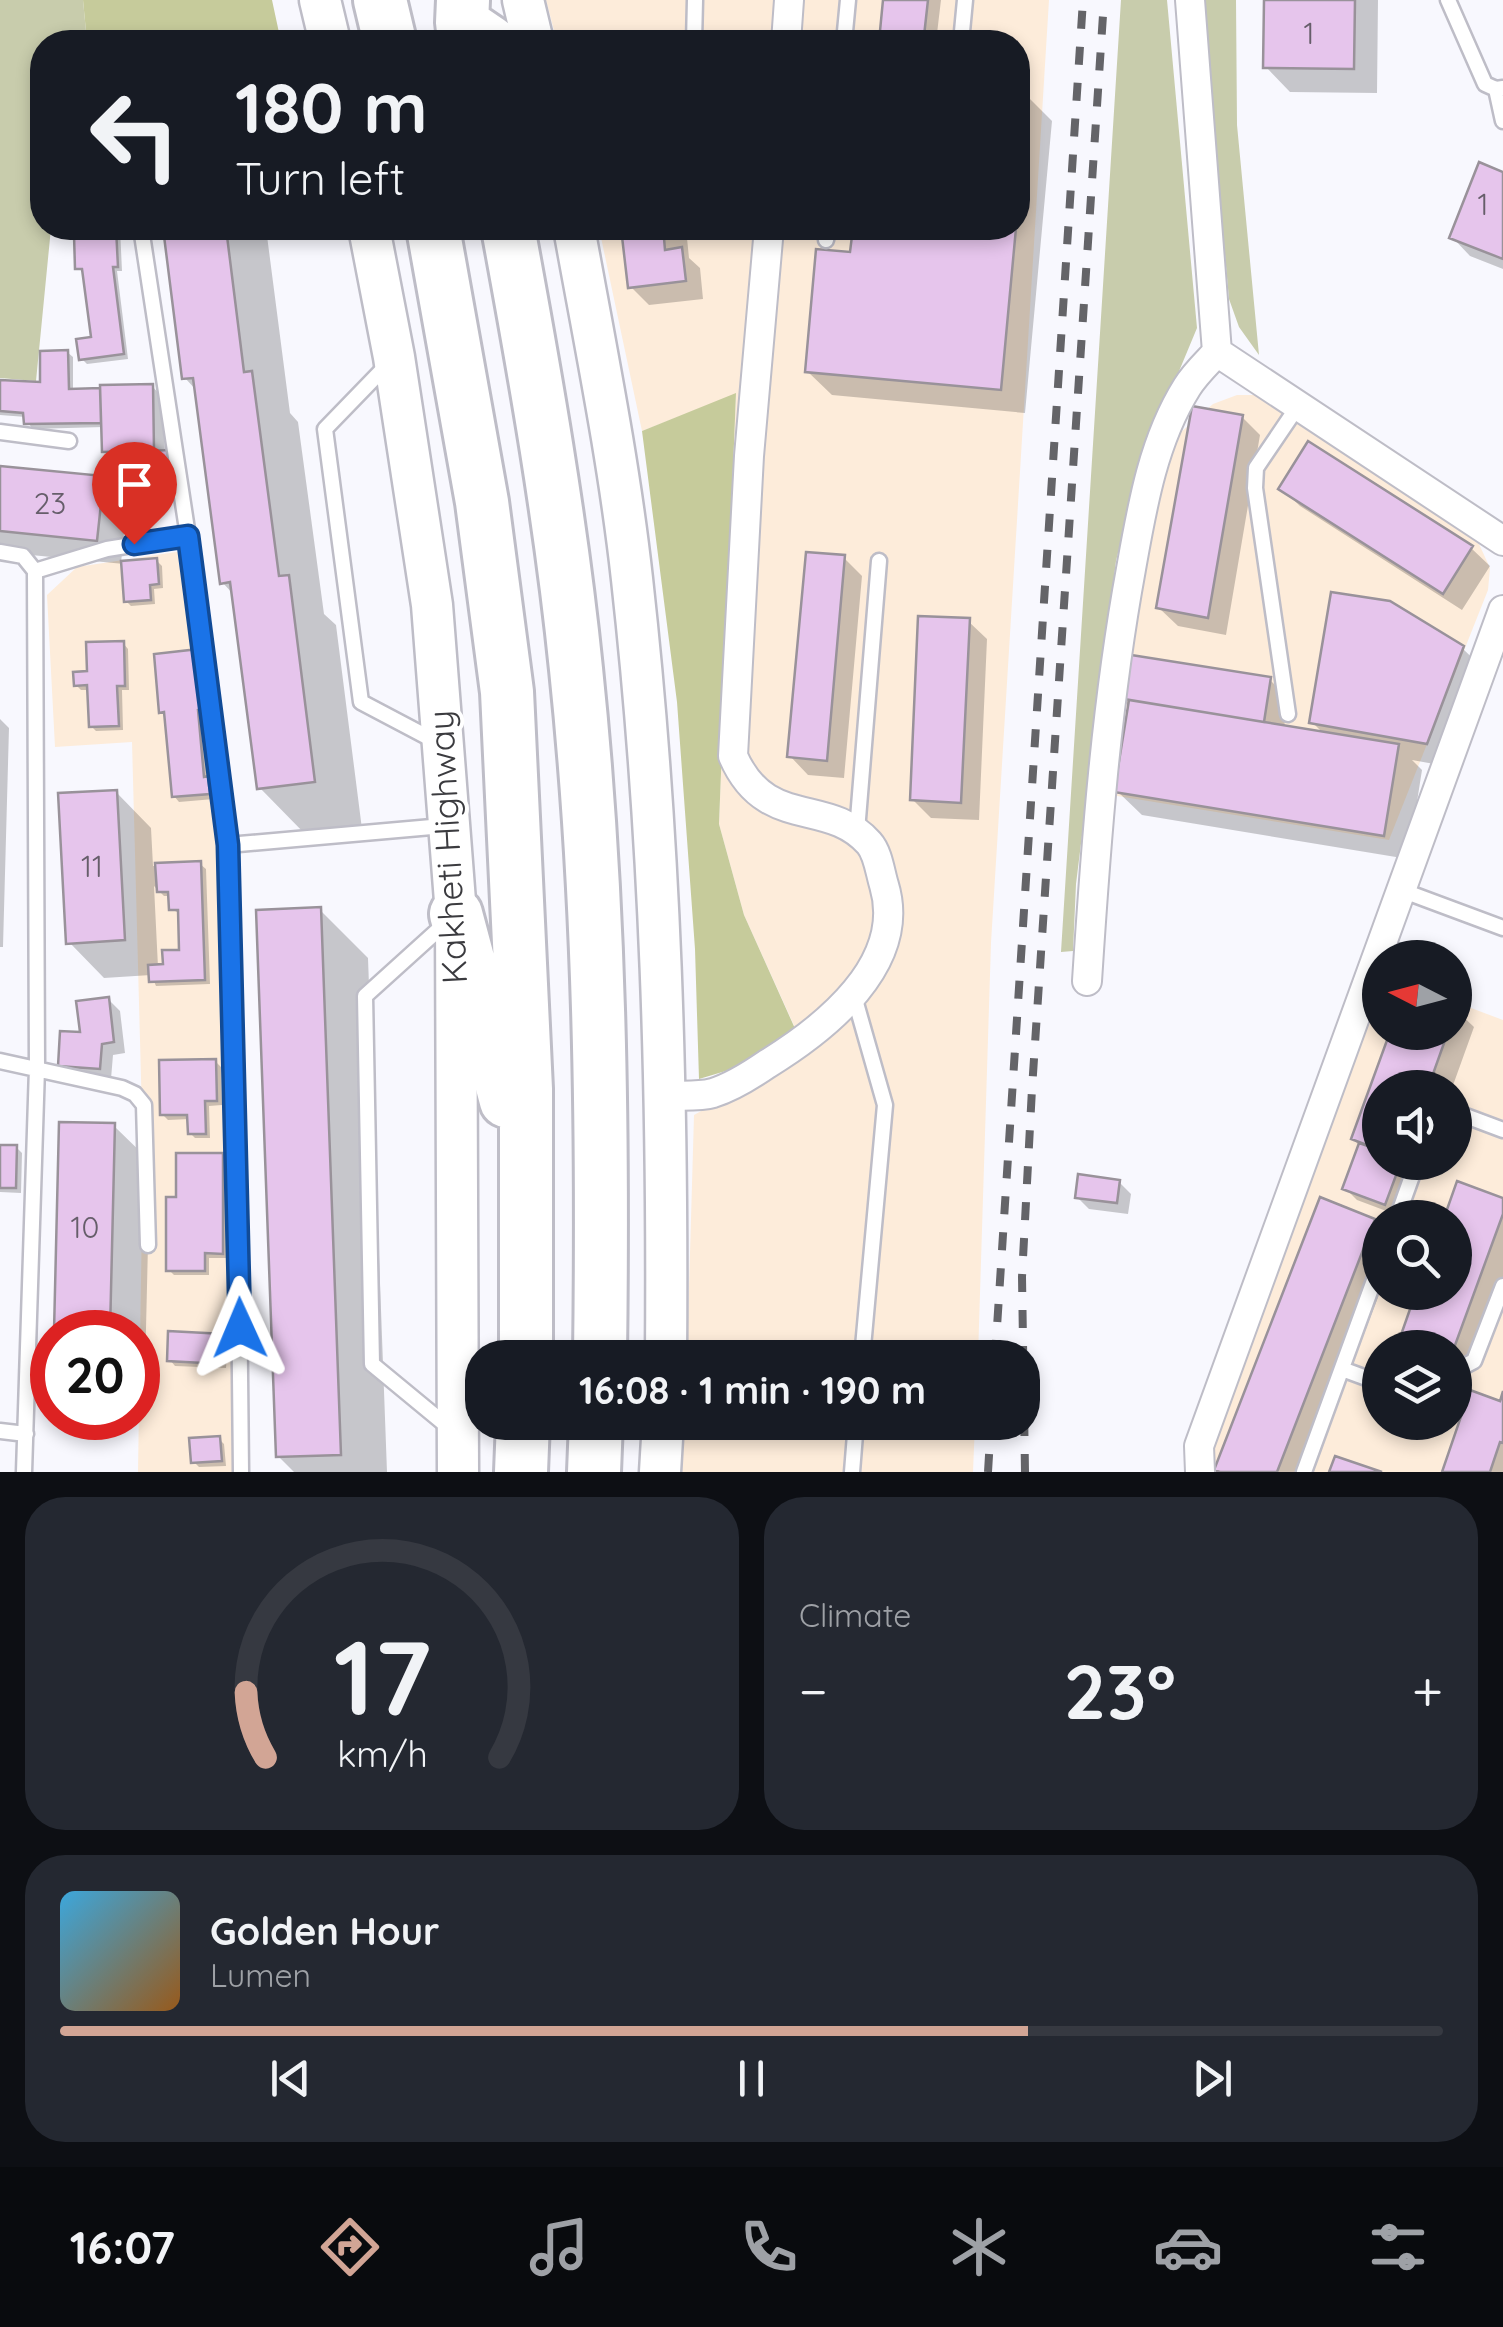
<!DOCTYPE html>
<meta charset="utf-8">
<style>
:root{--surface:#171b24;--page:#242831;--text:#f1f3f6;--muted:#9ea1a6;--line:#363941;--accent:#d2a595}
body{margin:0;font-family:Quicksand,sans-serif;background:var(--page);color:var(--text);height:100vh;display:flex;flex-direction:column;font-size:38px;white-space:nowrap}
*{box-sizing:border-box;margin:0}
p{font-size:32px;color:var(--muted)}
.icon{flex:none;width:55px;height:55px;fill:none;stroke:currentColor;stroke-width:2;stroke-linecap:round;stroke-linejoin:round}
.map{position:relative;height:1472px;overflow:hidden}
.side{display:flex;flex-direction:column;gap:25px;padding:25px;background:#0d0f14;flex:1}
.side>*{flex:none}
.banner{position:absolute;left:30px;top:30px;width:1000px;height:210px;border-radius:40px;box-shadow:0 5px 15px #0003;background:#171b24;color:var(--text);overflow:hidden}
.needle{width:65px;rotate:276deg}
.fabs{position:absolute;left:1362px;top:940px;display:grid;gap:20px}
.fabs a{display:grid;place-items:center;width:110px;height:110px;border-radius:50%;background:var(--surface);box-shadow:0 5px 15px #0003;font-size:50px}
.speed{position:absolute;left:30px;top:1310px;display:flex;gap:20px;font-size:50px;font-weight:700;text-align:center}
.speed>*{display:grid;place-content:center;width:130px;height:130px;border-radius:50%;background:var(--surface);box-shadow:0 5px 15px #0003;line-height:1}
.speed .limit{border:15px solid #d22;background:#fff;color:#111}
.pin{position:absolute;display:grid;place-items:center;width:85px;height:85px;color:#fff;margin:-102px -42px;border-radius:50% 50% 50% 0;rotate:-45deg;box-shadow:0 0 10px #0007}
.pin .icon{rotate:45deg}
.me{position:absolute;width:110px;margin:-55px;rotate:359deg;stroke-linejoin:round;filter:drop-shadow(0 0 8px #0008)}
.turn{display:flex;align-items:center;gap:35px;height:210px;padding:0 40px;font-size:45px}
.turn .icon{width:130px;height:130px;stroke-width:2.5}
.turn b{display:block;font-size:70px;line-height:85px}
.big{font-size:75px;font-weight:700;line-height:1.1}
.side .card{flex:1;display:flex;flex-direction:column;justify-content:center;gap:15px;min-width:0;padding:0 35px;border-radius:40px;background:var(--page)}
.side .dial{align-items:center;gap:0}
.dial svg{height:260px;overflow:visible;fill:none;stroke:var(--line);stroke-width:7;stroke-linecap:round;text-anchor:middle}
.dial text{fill:var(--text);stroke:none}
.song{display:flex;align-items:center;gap:30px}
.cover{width:120px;height:120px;border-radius:15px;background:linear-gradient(135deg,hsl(200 70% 55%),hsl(30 70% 35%))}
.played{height:10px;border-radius:5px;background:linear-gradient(90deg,var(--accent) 70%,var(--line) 70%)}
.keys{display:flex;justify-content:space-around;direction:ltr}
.heat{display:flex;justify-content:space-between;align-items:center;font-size:55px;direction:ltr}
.side .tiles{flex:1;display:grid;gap:25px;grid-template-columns:1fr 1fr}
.card:last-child{grid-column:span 2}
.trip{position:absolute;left:465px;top:1340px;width:575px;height:100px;border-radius:40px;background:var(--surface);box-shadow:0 5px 15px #0003;font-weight:700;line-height:100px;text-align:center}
.tab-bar{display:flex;height:160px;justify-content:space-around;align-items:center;background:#090b0e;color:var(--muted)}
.tab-bar .icon{width:70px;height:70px}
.tab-bar .selected{color:var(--accent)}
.tab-bar b{font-size:45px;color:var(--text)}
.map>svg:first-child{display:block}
.industrial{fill:#fdecda;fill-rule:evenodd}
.green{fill:#c8ccac}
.forest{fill:#c6cb9b}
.shadow{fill:#0003;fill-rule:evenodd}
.building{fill:#e6c5ec;stroke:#99929a;stroke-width:2.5}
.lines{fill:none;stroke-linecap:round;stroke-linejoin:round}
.lane-casing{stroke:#bebdc7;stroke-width:19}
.street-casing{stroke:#bebdc7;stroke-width:32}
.secondary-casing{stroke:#bebdc7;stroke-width:45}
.highway-casing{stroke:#bebdc7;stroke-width:58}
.lane{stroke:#fff;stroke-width:14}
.street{stroke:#fff;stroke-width:28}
.secondary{stroke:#fff;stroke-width:40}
.highway{stroke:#fff;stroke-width:52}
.rail{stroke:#646468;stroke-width:8;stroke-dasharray:18 18;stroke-linecap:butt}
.route-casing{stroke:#114b97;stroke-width:25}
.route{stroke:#1a73e8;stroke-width:18}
.labels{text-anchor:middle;stroke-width:8;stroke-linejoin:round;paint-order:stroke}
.number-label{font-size:30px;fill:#665e6a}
.street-label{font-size:35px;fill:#3b3b3f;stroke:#fff}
</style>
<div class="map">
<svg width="1503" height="1472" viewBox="0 0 1503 1472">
<rect width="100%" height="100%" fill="#f8f8fe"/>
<path class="industrial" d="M546,0H1049L991,943L978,1357H687L694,1115L806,1052L744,915L719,824L736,394L642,431L599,228H1018V42H557Z
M1237,395H1257L1479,544L1490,568L1488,590L1389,840L1111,795L1130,636L1164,464L1181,432L1213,404Z
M189,550L218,807L237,1472H138L143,1152L132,742L55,747L47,595L77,567Z
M1380,977V1032H1455V1002L1503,1020V1472H1209L1208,1455ZM1380,1088H1455V1162H1380ZM1380,1218H1455V1292H1380ZM1380,1348H1455V1422H1380Z
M682,1423H975L973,1472H678Z"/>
<path class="green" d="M0,0H83L87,42H42V228H51L36,381L0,378Z
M1121,0H1167L1197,328L1140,465L1116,561L1076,884L1073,951L1061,952Z
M1202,0H1236L1237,125L1259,355L1239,327L1229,299Z"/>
<path class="forest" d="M83,0H272L281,42H185L184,35L87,42Z
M736,393L719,824L744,915L797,1033L739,1067L699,1079L695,949L677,702L642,431Z"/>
<path class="shadow" d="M886,0H941L936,42H894L882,30Z
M1267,0H1378L1377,93L1290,92L1266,67Z
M1018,95L1027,96L1052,121L1025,413L832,395L807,371L853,255L855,228H1018Z
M1503,174V269L1470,256L1452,237Z
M71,228H120L122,271H117L128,359L87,364L82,359L93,339L83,273L78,267L77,240L71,234Z
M165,228H266L290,413L298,422L324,614L336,625L362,829L307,836L260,788L234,595L222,582L197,391L185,378Z
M624,228H686L689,258L700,268L703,299L649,305L630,286Z
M67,352L73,357V391L152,386L163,398L165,453L182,488L135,489L123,477L122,463H117L105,451L104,427L32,429L26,417L0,415V382L43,384Z
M1242,417L1260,435L1226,635L1178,626L1159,608Z
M0,469L102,479L127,503L121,563L157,561L162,566L163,588L154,589L155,604L131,606L126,601L124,564L0,552Z
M1281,488L1471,548L1490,566L1462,610L1300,506Z
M844,558L862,576L844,778L808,775L790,756Z
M968,621L987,639L979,820L931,818L912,799Z
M123,643L128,649L129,690H122L123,730L96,731L91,726L90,690H81L76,685Z
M1462,648L1487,672L1451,767L1412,760L1422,770L1408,859L1142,815L1117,791L1131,708L1121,698L1270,680L1288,698L1284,728L1324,734L1312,722Z
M198,652L208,714H202L208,779L213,784L214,799L179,802L174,796L167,717L161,712Z
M0,719L9,728L3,947H0Z
M116,792L151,828L153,866L200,864L206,869L210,984L156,986L151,975L104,978L69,942ZM154,886L164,896H171V909L181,914L182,952L158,967Z
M320,910L368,958L387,1472H294L278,1456Z
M108,999L120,1011L125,1053L113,1055L111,1079L72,1077L61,1065Z
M1455,1009L1474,1027L1452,1088H1380V1162H1425L1420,1175L1413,1172L1397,1215L1357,1200L1345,1188L1360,1146L1353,1139L1392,1032H1455Z
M215,1061L221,1067L222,1105L209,1106L210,1138H195L190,1133V1119L168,1120L162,1114Z
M61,1125L114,1126L150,1161L145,1371H138V1332H57Z
M0,1147H16L22,1153L21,1193L0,1192Z
M222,1155L227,1161V1258H209V1275H174L169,1270Z
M1119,1182L1131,1194L1128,1214L1089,1209L1077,1197Z
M1503,1200V1281L1472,1368L1455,1361V1348H1421L1405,1331L1455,1292Z
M1374,1221L1380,1227V1292L1311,1472H1220L1217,1469Z
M223,1336L228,1341L226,1368L175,1366L170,1360Z
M1503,1398V1472H1444L1501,1404Z
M219,1439L224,1444L226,1466L199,1467L194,1462Z"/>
<path class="building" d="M883,0H928L924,36L880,31Z
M1264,0H1355L1354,69L1263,68Z
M229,35L230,42H192V40Z
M1018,93L1028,94L1018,210Z
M1479,162L1503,172V259L1449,238Z
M68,228H116L118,267H113L124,354L79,360L76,339L91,337L82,269H75L74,235H69Z
M163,228H226L244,372L252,371L279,576L289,575L315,782L257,789L230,582L220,584L193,378L182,379Z
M621,228H671L672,237L664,238L665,250L682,247L686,281L628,288Z
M853,228H1016L1001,390L805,372L816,249L850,252Z
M68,350L69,389L100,388L101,423L24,424L23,413L0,411V380L40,382V351Z
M153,384L154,451L102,452L100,385Z
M1192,406L1243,415L1208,618L1156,608Z
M1308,441L1473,546L1443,594L1278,489Z
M170,450L171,477L120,478V452Z
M0,466L104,476L97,541L0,531Z
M806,552L845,555L827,761L787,757Z
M157,558L159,584L150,585L151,600L124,602L121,561Z
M1331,592L1390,601L1464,646L1427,744L1309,723Z
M918,616L970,618L961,803L910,800Z
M124,641L125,686H117L119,726L89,727L87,685L74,686L73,672L87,671L86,642Z
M199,649L204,709L198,710L204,777L208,776L210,794L172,797L164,712L159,713L154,654Z
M1125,654L1271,677L1264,722L1118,698Z
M1129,700L1399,744L1384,836L1114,792Z
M117,790L125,940L66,944L58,793Z
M201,861L205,980L149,982L148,965L163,964L162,950H179L178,910H169L168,892H157L155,863Z
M321,907L341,1455L276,1457L256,910Z
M109,997L114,1042L102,1044L100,1069L58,1066L60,1031L80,1032L76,1001Z
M1390,1032H1448L1428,1088H1380V1150L1351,1139Z
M216,1059L217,1101H205L206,1134H188L187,1115H160L159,1060Z
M59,1122L115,1123L110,1332H54Z
M1359,1143L1380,1150V1162H1401L1385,1205L1342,1189Z
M0,1145H17L16,1188H0Z
M176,1153H223V1254L205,1253V1271H166V1197H176Z
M1078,1174L1120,1180L1117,1203L1075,1198Z
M1457,1181L1503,1198V1214L1454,1348H1444L1402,1332L1416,1292H1455V1218H1444Z
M1320,1197L1375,1219L1277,1472H1220L1214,1470Z
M168,1331L224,1334L222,1364L167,1361Z
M1470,1390L1500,1401L1503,1391V1443L1500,1442L1490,1472H1442Z
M220,1436L222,1461L191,1463L189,1438Z
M1335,1456L1382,1472H1329Z"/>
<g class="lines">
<defs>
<path id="lane" d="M1448,0L1485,84L1496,89L1503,88
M694,42L695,0
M844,42L848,0
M961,42L965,0
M1496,89L1503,121
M141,228L188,536L228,845L238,1183L241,1472
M826,240L828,228
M387,365L325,429L361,702L435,741
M0,432L69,441
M0,552L23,556L35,571
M1288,714L1255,488L1256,468L1298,406
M857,831L879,561
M228,845L443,826
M1401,890L1503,928
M448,921L365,996L372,1364L452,1430
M854,996L885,1105L862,1358
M0,1061L122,1088L135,1094L144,1105L148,1245
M1455,1112L1503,1130
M1397,1218L1417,1162
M1342,1369L1380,1383
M1455,1371L1474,1361L1503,1286
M0,1431L26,1434
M24,1472L37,1068L35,571L107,549L188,536
M852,1472L856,1422
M1304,1472L1380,1264"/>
<path id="street" d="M1190,0L1217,352L1503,541
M786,42L789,0
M1087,981C1096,842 1106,705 1131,569C1142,507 1153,441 1187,387C1195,374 1207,363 1217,352
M667,1096C681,1095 699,1097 713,1093C732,1087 751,1075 767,1064C824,1029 908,964 884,885C880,872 878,853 869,843C827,796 766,832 733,756L749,456L769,228
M1200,1472L1199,1446L1503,610"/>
<path id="secondary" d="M320,0L330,42
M523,0L533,42
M369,228L394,357L432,605L456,914L458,1472
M574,228C595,344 619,461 632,579C661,838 668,1097 666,1358
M660,1472L663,1422"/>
<path id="highway" d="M380,0L390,42
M463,0L462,23L490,42
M433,228L482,502L507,692L526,1089V1358
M508,228C535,374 561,521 576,669C600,898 603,1127 600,1358
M456,914L506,1101
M521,1472L523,1422
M594,1472L596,1422"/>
</defs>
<use href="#lane" class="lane-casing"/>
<use href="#street" class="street-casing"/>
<use href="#secondary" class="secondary-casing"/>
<use href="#highway" class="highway-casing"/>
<use href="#lane" class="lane"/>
<use href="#street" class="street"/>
<use href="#secondary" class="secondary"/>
<use href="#highway" class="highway"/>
<path class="rail" d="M995,1358L1083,0
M988,1472L991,1422
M1025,1472L1022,1277L1032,1089L1104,0"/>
</g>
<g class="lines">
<defs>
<path id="route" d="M134,544L188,536L193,574L228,845L240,1328"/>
</defs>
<use href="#route" class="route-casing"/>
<use href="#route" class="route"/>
</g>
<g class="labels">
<g class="number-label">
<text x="1309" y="44">1</text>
<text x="1483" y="215">1</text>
<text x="50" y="514">23</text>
<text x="92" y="877">11</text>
<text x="85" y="1238">10</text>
</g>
<g class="street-label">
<text transform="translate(448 847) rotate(-93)" y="12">Kakheti Highway</text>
</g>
</g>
</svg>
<div class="fabs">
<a><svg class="needle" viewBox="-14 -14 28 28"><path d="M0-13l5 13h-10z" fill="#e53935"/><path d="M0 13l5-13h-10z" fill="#9ea1a6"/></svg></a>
<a><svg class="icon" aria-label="sound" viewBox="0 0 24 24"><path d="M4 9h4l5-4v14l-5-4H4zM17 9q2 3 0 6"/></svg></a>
<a><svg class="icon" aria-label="search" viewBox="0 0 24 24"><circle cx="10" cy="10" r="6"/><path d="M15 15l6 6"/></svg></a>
<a><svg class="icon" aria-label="layers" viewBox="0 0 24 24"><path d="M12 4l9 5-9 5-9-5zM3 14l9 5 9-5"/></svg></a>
</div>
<div class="speed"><div class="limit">20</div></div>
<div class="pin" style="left:134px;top:544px;background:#d93025"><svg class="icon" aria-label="arrive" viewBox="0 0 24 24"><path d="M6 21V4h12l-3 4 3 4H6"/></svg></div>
<svg class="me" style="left:240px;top:1328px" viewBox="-20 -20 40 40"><path d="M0-17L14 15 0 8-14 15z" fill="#1a73e8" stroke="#fff" stroke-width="4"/></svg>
<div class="trip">16:08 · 1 min · 190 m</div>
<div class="banner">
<div class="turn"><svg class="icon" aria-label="left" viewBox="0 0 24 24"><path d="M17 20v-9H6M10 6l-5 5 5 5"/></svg><div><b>180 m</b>Turn left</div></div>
</div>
</div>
<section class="side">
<div class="tiles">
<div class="card dial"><svg viewBox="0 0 100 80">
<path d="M14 69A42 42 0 1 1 86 69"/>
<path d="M14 69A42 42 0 0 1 8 49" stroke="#d2a595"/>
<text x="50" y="56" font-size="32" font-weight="700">17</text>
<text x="50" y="72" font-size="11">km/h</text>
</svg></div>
<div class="card"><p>Climate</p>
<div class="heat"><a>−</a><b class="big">23°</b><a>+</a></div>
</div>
<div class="card">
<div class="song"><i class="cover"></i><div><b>Golden Hour</b><p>Lumen</p></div></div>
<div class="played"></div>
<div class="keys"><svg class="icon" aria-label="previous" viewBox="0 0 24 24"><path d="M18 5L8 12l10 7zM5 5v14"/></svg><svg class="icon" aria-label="pause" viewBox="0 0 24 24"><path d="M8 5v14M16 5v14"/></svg><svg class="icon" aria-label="next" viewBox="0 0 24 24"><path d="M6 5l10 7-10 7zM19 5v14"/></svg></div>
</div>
</div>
</section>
<nav class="tab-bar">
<b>16:07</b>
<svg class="icon selected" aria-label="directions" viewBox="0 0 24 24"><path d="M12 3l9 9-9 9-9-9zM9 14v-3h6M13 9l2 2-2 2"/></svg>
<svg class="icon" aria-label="music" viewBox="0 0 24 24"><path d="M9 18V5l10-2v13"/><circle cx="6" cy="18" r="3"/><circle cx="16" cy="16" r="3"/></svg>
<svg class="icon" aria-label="phone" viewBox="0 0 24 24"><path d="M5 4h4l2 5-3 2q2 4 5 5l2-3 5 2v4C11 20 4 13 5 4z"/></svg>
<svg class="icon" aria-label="climate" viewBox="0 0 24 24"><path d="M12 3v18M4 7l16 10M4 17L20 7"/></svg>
<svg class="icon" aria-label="car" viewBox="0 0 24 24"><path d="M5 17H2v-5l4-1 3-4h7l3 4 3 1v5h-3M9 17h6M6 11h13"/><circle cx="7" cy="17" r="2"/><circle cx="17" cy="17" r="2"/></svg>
<svg class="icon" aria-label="filters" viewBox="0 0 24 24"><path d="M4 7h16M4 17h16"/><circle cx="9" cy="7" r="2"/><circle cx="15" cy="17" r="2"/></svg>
</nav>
